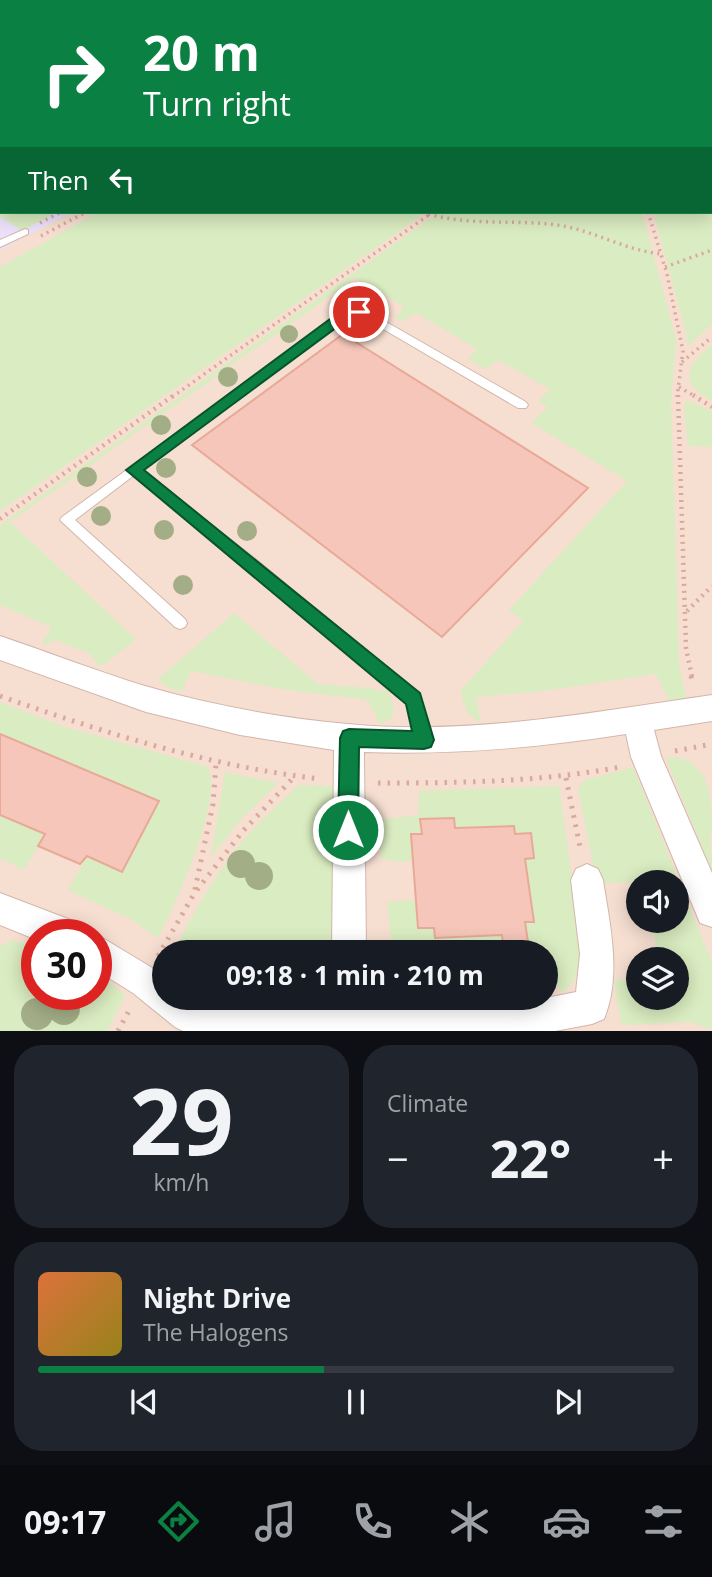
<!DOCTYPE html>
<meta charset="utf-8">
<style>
:root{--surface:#171b24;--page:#20242c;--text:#f1f3f6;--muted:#9ea1a6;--line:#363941;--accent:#0b8043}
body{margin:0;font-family:"Open Sans",sans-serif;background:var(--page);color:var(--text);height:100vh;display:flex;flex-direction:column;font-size:26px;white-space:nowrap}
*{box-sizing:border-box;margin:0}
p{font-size:23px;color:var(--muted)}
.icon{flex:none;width:38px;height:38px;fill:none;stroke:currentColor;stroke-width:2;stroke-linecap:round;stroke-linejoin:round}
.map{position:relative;height:1031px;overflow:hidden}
.sheet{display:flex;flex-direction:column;gap:14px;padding:14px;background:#0d0f14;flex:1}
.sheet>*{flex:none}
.guide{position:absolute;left:0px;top:0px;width:712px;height:214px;box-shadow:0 4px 18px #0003;background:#0b8043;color:#fff;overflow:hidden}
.fabs{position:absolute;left:626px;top:870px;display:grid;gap:14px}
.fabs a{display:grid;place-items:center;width:63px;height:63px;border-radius:50%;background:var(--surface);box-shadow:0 4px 18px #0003;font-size:35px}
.speed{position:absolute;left:21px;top:919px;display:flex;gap:14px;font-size:35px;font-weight:700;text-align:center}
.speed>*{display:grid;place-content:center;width:91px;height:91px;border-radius:50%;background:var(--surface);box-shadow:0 4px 18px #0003;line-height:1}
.speed .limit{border:10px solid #d22;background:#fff;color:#111}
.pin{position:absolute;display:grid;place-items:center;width:60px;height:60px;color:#fff;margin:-30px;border:4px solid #fff;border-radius:50%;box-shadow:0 2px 7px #0007}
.me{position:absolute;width:77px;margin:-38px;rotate:0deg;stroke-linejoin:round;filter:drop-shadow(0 0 5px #0008)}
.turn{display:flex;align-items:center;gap:24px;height:147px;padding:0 28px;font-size:32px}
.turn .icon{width:91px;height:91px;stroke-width:2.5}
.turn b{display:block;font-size:49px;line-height:60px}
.then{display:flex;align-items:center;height:66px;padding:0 28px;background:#0003;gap:14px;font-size:26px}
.big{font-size:52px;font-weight:700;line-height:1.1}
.sheet .widget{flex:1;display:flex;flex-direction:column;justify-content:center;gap:10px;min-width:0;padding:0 24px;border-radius:28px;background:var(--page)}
.sheet .dial{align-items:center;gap:0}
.dial b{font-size:91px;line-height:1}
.song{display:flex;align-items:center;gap:21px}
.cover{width:84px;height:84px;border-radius:10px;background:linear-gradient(135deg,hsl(20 70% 55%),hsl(50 70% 35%))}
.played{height:7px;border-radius:4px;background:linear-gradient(90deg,var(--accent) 45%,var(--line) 45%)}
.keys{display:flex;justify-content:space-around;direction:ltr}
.heat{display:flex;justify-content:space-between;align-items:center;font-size:38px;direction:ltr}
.sheet .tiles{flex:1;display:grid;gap:14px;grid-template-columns:1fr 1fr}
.widget:last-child{grid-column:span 2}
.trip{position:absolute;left:152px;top:940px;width:406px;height:70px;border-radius:35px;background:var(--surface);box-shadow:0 4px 18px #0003;font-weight:700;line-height:70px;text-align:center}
.dock{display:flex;height:112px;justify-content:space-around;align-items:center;background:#090b0e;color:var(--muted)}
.dock .icon{width:49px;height:49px}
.dock .on{color:var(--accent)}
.dock b{font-size:32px;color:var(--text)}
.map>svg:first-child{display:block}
.residential{fill:#f6dfd1;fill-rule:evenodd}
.education{fill:#ece0fa}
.green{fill:#daecc1}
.water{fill:#b6e8e7;stroke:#9cdbda;stroke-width:2}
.building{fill:#f5c6b9;stroke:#e8a998;stroke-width:2}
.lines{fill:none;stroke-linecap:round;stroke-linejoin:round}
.service-casing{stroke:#d2b6ab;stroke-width:2}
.minor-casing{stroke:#d2b6ab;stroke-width:2}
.path-far3{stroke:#daa99c;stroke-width:2.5;stroke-dasharray:1 3.5;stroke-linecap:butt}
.path-far2{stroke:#daa99c;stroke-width:3.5;stroke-dasharray:2 4.5;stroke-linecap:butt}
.path-far1{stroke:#daa99c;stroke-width:4.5;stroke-dasharray:2 5;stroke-linecap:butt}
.path{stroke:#daa99c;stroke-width:5;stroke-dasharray:2.5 7;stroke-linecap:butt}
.service{fill:#fff;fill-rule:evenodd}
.minor{fill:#fff;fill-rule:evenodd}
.tree{fill:#a3ae87}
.route{fill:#0b8043;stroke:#07532c;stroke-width:2}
</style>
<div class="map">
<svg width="712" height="1031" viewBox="0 0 712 1031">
<rect width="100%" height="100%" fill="#feefe3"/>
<path class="residential" d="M0,0H712V1031H0ZM2,2H710V212H2ZM639,882H677V920H639ZM37,934H96V994H37ZM164,952H546V998H164ZM639,959H677V998H639Z"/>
<path class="education" d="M2,57V212H72L0,250Z"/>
<path class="green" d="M0,167L2,212H57L22,231L0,216Z
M712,177V324L687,347V336L653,212H710Z
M99,212H414L421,216L0,511V267Z
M439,212H642L676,340L671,402L679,665L686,698L669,700L656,674L543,691L476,697L481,724L467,712L460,691L523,621L509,610L627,481L531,423L548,407L538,401L550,389L498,360L487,369L468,359L477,349L416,313L403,321L395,318L404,307L355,278L288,326L299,335L291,341L278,333L227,368L239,377L229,385L216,377L161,415L172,425L171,428L161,433L148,424L88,467L99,476L98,480L88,486L74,477L10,522L136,639L105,664L98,666L91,654L56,640L43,645L42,642L52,627L0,605V525Z
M712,345V401C679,383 684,366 712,345Z
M686,400L712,411V447L688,446L684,408Z
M234,613L318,684L373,688L379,692L385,689C392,697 395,708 392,718L380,724L367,700L281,689L191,671L181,692L165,686L158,679Z
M0,702L65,727L208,767C224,798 174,908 158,938L130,919L68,890L87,856L0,734Z
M673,757C712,762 712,802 712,833L710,834L712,871L666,759Z
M633,767L712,962V1030L691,1022L621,1025L614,980L639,979V998H677V959H659L651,921L677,920V882L597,883L578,789L583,781Z
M225,772L278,783L241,819L211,857Z
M299,785L336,786V952H173C196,909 222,862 256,826C270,812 285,799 299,785Z
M559,786L583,957L573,982L563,993L546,975V952H392L387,902L416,900L418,928H434L435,938L502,935L503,944L528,942L525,922H534L525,859L534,858L531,833L515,834L513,826L455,828L454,818L421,819L422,834L413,860L404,862L381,859L379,820L418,815L419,791Z
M0,815L45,835L24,870L0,858Z
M12,940L37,947V994H96V976L115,986L125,996L107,1031H0V946Z"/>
<path class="water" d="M409,0H712V102L710,2H408Z"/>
<path class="building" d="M343,334L588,488L442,637L192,445Z
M0,734L159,801L122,872L87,856L80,864L38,846L45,834L0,815Z
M454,818L455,828L514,826L515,834L531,833L534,858L525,859L534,922H525L528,942L503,944L502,935L435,938L434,928H418L411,834H422L420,819Z"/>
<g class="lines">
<defs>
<path id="service" d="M25,229L28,230V234L0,247V240Z
M359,309L374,315L526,402L528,405L526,408H518L366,319L358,315L352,316L141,470L254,558L419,694L431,740L429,745L424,747L419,745L417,740L408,703L244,566L133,476L75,520L185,619L187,623L185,627L180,629L175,627L60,520L62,517L345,311Z"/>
<path id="minor" d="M0,636C48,652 96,671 145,686C210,705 281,718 348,724C469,736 593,712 712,695V721L654,730L661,756L712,873V927L700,923L631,757L626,734C537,748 454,755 364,752L366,952H332L334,750L240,735L146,712L0,660Z
M587,864L598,869L603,880C610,925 622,976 604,1019L592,1024L555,1031H183L175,1027L133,993L96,970V934L164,975V998H193L228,1003L546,998L576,992L580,954L571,880L576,869Z
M0,893L76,922L80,934H37V940L0,925Z"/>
</defs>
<use href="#service" class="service-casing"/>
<use href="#minor" class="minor-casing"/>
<path class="path-far3" d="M46,0L49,2
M110,0L114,2
M185,0L188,2
M152,2L156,0
M398,2L400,0"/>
<path class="path-far2" d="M422,212C467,227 511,219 557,225C593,230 624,250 661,254
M648,212L667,274L683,351L677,397
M40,223L61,212
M41,236L86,212
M665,267L712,250
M682,362L712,337
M679,387L696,397
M172,397L433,212"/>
<path class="path-far1" d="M678,395L686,648L692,677
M693,395L712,407
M0,519L174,395
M687,611L712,586"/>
<path class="path" d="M691,676L693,685
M0,696C105,733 209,766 320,779
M675,751L712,744
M566,778L581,852
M378,783C460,783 540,782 620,767
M197,890L243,831L294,777
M158,956L194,894L213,804L216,764
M118,1031L131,1007"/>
<use href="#service" class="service"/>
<use href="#minor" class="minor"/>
</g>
<g class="tree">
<circle cx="289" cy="334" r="9"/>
<circle cx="228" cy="377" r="10"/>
<circle cx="161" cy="425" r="10"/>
<circle cx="166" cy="468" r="10"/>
<circle cx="87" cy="477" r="10"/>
<circle cx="101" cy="516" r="10"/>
<circle cx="164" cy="530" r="10"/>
<circle cx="247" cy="531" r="10"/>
<circle cx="183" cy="585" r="10"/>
<circle cx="241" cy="864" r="14"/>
<circle cx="259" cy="876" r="14"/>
<circle cx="64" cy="1009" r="16"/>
<circle cx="37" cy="1014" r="16"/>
</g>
<path class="route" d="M359,308L363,309V315L344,322L144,470L420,693L434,740L431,747L424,749L359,747L358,830L355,837L348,840L341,837L338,830L340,738L343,731L349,729L412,731L406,704L126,470L334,316L344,310Z"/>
</svg>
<div class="fabs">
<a><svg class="icon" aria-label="sound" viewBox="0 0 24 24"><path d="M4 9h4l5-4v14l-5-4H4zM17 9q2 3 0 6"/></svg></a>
<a><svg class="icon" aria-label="layers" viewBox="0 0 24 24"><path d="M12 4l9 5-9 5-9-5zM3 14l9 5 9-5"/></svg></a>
</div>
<div class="speed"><div class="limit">30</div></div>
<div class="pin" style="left:359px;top:312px;background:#d93025"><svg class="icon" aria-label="arrive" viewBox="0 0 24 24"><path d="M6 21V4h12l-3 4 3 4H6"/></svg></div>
<svg class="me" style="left:348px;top:830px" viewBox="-20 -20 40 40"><circle r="17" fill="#0b8043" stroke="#fff" stroke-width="3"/><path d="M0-11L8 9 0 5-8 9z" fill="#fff"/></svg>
<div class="trip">09:18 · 1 min · 210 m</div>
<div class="guide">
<div class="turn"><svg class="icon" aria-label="right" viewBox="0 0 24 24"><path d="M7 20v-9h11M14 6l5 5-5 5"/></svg><div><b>20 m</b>Turn right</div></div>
<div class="then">Then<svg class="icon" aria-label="left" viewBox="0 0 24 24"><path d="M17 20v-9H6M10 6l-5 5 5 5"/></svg></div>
</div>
</div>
<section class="sheet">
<div class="tiles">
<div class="widget dial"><b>29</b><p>km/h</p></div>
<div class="widget"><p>Climate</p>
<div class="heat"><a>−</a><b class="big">22°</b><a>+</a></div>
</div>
<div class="widget">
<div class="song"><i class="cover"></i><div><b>Night Drive</b><p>The Halogens</p></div></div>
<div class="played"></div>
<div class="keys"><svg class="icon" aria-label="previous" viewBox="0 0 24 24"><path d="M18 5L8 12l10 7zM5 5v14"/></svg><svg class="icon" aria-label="pause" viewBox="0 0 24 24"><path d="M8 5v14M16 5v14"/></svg><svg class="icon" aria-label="next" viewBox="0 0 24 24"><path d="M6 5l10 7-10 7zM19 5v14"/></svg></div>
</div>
</div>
</section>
<nav class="dock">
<b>09:17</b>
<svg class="icon on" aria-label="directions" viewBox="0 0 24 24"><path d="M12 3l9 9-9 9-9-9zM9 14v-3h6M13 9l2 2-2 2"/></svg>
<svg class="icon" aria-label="music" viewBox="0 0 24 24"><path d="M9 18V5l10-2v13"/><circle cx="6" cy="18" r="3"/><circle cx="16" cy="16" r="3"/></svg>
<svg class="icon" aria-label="phone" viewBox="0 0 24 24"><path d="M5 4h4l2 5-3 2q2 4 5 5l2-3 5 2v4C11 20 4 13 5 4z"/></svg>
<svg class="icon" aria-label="climate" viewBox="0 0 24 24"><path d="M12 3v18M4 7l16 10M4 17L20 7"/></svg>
<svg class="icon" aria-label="car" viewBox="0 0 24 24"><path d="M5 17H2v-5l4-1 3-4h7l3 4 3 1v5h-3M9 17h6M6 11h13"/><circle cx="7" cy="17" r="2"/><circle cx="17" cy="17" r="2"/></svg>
<svg class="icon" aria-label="filters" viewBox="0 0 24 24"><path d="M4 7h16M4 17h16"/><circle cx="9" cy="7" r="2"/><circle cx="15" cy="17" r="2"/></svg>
</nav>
